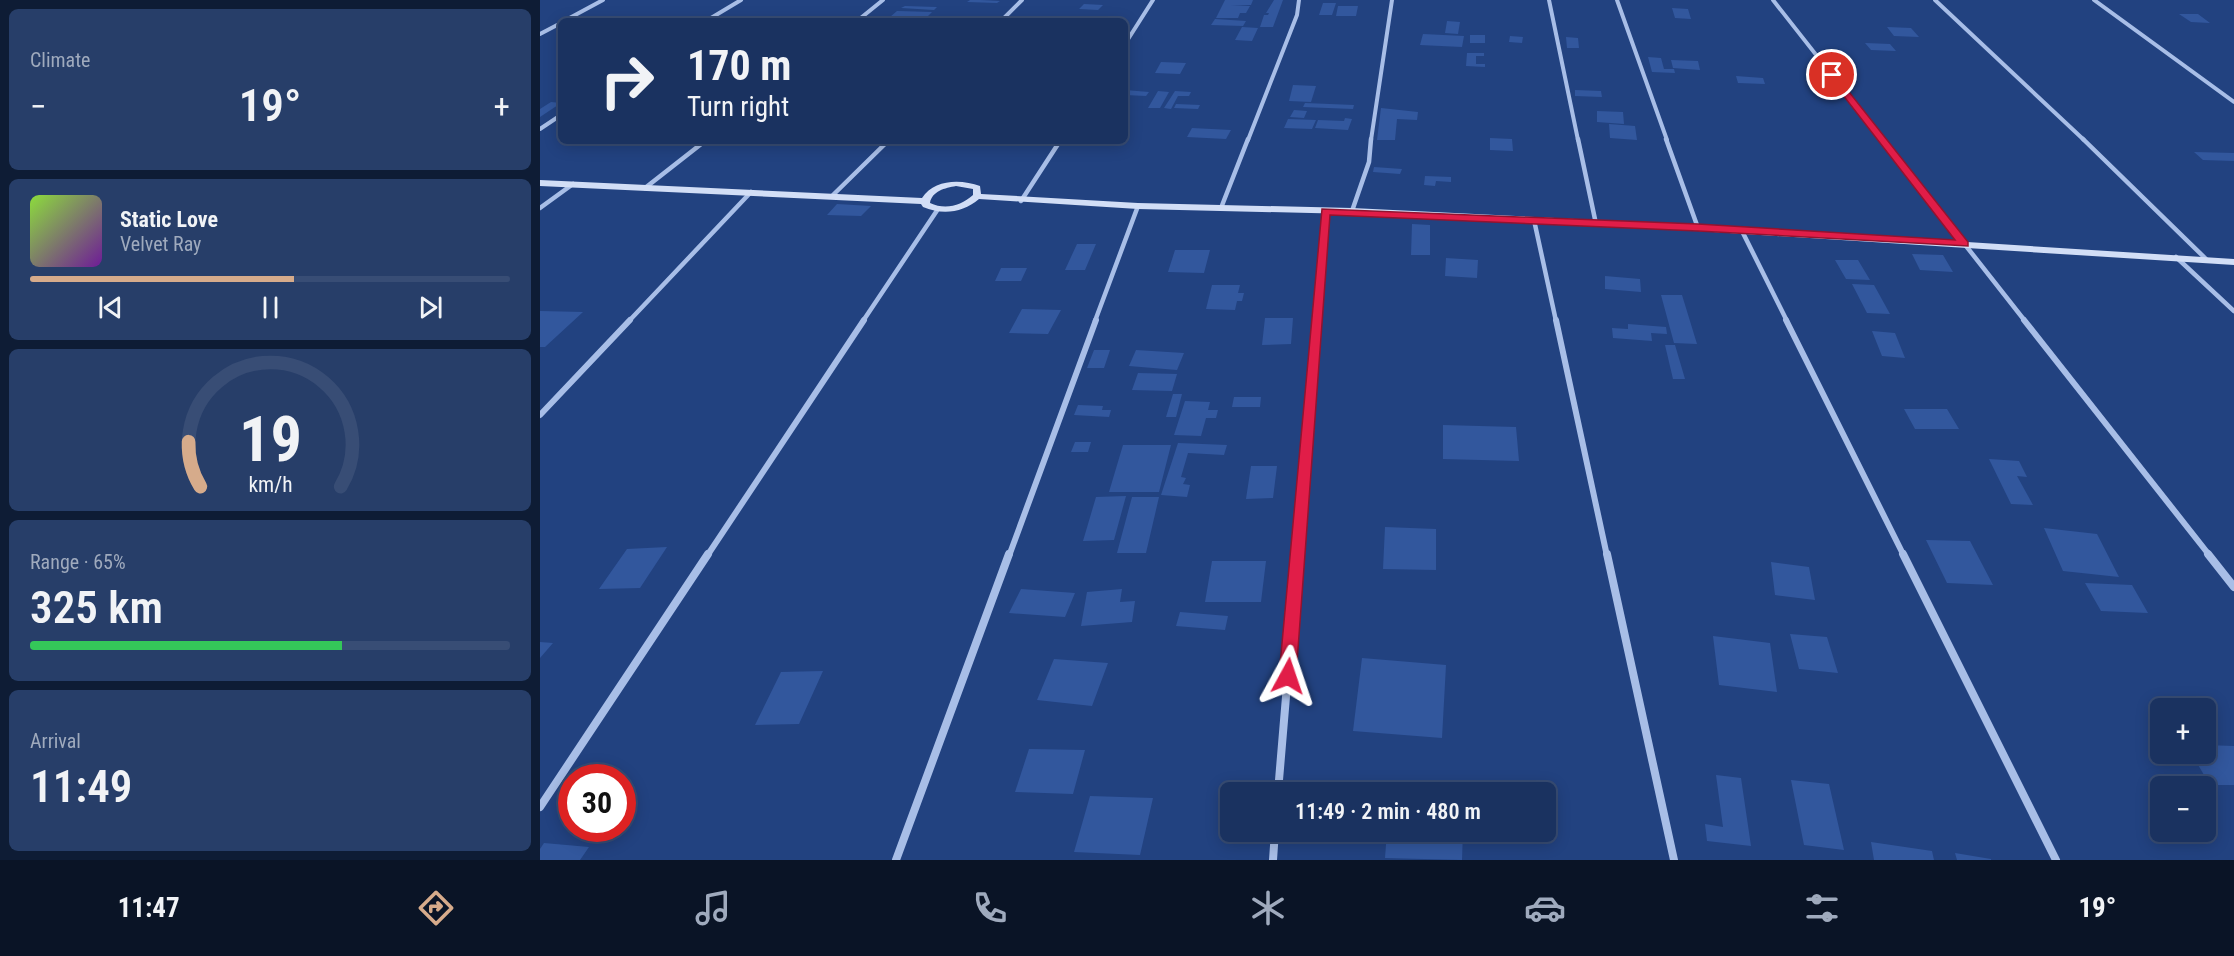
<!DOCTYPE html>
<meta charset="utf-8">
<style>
:root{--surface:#1a3260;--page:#273e69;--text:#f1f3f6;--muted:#9faabd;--line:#384d75;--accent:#d6ab8b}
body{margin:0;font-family:"Roboto Condensed",sans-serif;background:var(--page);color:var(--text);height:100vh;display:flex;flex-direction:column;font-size:22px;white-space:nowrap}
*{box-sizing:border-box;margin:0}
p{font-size:20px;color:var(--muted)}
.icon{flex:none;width:33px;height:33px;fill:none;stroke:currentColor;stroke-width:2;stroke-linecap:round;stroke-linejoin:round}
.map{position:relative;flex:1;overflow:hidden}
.side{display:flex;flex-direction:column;gap:9px;padding:9px;background:#0e1c35;width:540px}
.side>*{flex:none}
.guide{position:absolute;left:18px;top:18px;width:570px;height:126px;border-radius:9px;box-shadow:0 3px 15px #0003,0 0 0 2px var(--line);background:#1a3260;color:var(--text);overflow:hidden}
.controls{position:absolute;left:1610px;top:698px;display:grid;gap:12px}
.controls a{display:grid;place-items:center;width:66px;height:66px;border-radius:9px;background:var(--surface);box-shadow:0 3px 15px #0003,0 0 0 2px var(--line);font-size:30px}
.speed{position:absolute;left:18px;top:764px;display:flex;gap:12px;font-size:30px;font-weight:700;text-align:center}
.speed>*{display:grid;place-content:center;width:78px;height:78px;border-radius:50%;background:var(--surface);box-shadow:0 3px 15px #0003,0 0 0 2px var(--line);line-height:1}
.speed .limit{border:9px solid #d22;background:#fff;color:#111}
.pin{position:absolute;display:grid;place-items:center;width:51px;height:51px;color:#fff;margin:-26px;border:3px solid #fff;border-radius:50%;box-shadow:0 2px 6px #0007}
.me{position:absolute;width:66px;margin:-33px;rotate:5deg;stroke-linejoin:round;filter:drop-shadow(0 0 4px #0008)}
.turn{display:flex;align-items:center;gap:21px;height:126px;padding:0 30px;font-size:27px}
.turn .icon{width:78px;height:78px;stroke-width:2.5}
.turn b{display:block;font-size:42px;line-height:51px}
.big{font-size:45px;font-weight:600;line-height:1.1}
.side .widget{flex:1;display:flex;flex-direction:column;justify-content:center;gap:9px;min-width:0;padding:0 21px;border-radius:9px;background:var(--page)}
.side .dial{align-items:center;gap:0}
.dial svg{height:156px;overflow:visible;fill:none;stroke:var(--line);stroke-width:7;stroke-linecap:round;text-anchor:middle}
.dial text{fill:var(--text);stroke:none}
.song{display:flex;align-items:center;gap:18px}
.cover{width:72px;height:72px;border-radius:9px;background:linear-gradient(135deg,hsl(90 70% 55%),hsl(280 70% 35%))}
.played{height:6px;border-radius:3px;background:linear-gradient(90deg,var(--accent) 55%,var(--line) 55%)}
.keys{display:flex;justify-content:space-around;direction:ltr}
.heat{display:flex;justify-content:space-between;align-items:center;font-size:33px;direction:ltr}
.charge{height:9px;border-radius:4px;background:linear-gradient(90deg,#34c759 65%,var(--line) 0)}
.trip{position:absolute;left:680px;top:782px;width:336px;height:60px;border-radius:9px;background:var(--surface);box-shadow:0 3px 15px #0003,0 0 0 2px var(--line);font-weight:600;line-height:60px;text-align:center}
.tab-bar{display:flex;height:96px;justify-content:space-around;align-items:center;background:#0a1426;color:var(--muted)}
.tab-bar .icon{width:42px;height:42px}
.tab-bar .current{color:var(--accent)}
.tab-bar b{font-size:27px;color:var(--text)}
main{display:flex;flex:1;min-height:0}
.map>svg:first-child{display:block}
.building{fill:#32579d}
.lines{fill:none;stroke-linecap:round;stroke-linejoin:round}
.street-far3{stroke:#a8bee7;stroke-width:4}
.street-far2{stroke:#a8bee7;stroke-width:4.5}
.street-far1{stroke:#a8bee7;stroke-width:6}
.street{stroke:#a8bee7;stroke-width:8}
.secondary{fill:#d2def6;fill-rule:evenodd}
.route{fill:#e11d48;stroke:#92132f;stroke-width:1.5}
</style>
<main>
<section class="side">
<div class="widget"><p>Climate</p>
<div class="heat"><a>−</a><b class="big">19°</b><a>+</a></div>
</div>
<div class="widget">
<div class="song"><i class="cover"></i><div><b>Static Love</b><p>Velvet Ray</p></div></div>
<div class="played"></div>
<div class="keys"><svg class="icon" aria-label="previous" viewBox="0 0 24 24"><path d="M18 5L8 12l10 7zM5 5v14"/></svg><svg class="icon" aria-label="pause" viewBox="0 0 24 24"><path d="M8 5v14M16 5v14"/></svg><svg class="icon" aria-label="next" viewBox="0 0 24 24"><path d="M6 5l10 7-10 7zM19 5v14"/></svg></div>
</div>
<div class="widget dial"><svg viewBox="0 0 100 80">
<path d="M14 69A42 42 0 1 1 86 69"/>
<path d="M14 69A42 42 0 0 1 8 46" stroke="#d6ab8b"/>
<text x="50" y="56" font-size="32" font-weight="700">19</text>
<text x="50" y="72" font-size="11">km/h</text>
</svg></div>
<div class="widget"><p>Range · 65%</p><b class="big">325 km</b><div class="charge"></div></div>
<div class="widget"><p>Arrival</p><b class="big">11:49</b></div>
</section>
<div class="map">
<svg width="1694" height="860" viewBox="0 0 1694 860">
<rect width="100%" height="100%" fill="#224280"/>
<path class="building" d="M430,0H441L460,1L457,3L427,2Z
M685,0H713L711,5H691L710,6L706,13H700L698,18H676Z
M734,0H743L733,27H720L724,15H728L729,13H726Z
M783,3H796L792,15H779Z
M544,4L563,5L558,10L539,9Z
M365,6L397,7L394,10L361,8Z
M798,6H818L816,16H796Z
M1132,8L1148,9L1151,19L1135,18Z
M357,11L392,12L386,18L350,17Z
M1639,14H1658L1670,23L1651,22Z
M675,19L706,21L703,26L671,25Z
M907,21L920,22L918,34L905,33Z
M702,27L718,28L712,41L695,40Z
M1347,27L1371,28L1379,37L1354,36Z
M883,34L924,36L922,47L880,45Z
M930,35H945V43H930Z
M970,36L983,37L982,43L969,42Z
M1026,37L1038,38L1039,48H1027Z
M1325,43L1350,44L1356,51L1331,50Z
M927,53H944V56H936V64H945V67L926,66Z
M1108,57L1121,58L1124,69H1134L1135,73L1112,72Z
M1131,60L1158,61L1160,70L1133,68Z
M621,62L646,63L640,74L615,73Z
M1196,76L1223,78L1225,84L1198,83Z
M753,85L776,86L771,102L749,101Z
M585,90L609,92L606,96L585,95Z
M1035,90L1061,91L1062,97L1035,96Z
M618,91L629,92L620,108H608Z
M635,91L651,92L649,96H638L631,109L624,108Z
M11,102L21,103L0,117V109Z
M765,103L814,105L813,109L763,107Z
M636,104L660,105L658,109L634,108Z
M841,108L878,112L877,120L857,119L855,140H837Z
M754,110L767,111L764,118L750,117Z
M1057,111L1083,112L1084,124L1057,122Z
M805,118L812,119L808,130L775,128L778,120L804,121Z
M748,119L776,120L772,129L744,128Z
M1069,124L1095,126L1097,140L1070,138Z
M652,128L691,130L686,139L647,137Z
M950,138L972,139L973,151L950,150Z
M1654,152L1694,153V161L1663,160Z
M834,167L862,169L860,174L833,172Z
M885,176L911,177V182L896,181L895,186L884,185Z
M297,204L331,206L321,216L287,215Z
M872,224L890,225V255H871Z
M537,244H556L545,270H525Z
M635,250H670L664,273L628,272Z
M1372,254L1403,255L1413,272L1380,270Z
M906,258L938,260L937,278L905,276Z
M1295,260H1318L1330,280L1306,279Z
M461,268H487L481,281H455Z
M1065,276L1100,279L1101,292L1065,289Z
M1312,284L1334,285L1350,314L1327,313Z
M672,285H700L698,293H704L702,301H697L695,310L666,309Z
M1121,295H1142L1157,344L1134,343Z
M482,309L521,310L508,334L469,333Z
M0,311L43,312L5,347H0Z
M725,318H753L751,344L722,345Z
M1088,324L1126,327L1127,334L1111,333L1112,341L1073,338L1072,328L1088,329Z
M1332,331L1355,333L1365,358L1342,356Z
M1125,345H1135L1145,379H1133Z
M554,350H570L564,368H547Z
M596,350L644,353L637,370L589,366Z
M598,373L637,374L632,391L592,390Z
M633,394H642L636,417H626Z
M694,397H721L720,407H692Z
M645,401L670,402L668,410H678L676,418H666L661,436L634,435Z
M538,405L563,406L562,410H571L569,417L534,415Z
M1364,409H1407L1419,429H1375Z
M903,425L976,427L979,461L903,459Z
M535,442H551L548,452H531Z
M638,443L687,445L684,455L648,453L641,477L646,478L643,484L650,485L647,497L621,495Z
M583,445H631L619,492H569Z
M1449,459L1479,461L1487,477L1477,476L1493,505L1471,504Z
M711,466H737L733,498L706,499Z
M586,496L574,540L543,541L556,497Z
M592,497H619L606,553H577Z
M845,527L896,529V570L843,569Z
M1504,528L1557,534L1579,577L1523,571Z
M1386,540L1430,541L1453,585L1407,583Z
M127,547L100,588L59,589L87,549Z
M672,561H726L721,602H665Z
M1231,562L1269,567L1275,600L1235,595Z
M1545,583L1592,585L1608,613L1561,611Z
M481,589L535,593L525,617L469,613Z
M582,589L580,602L595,601L592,622L541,626L547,592Z
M640,612L688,616L685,630L636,626Z
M1250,634L1287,637L1298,673L1259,669Z
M1173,636L1230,643L1237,692L1179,685Z
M0,642L13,643L0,658Z
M822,658L906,665L902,738L813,731Z
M514,659L568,663L552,706L497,700Z
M283,671L259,724L215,725L241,672Z
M1665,745L1694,746V785H1670L1651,753H1665Z
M489,749L545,750L533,794L475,792Z
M1176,775L1201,778L1211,846L1167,841L1165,824L1183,827Z
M1251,780L1289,784L1304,850L1264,845Z
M550,796L613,798L600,855L534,852Z
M847,831H923L922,860L845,858Z
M1331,842L1392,851L1394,860H1334Z
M4,843L49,847L40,860H0V849Z
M1415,853L1451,859V860H1417Z"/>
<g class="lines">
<path class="street-far3" d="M1009,0L1038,140
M1077,0L1127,140
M1233,0L1343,140
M1395,0L1544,140
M1554,0L1694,102
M24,21L63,0
M166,21L201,0
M317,21L343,0
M461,21L482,0
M0,34L21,23
M585,44L613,0
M0,129L21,115
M708,140L757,15L759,0
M831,140L852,0"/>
<path class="street-far2" d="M1038,139L1056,224
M1126,139L1158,228
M1342,139L1485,321
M1543,139L1666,259
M105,188L165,141
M293,195L348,141
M481,201L520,141
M0,208L33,184
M681,208L708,139
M812,211L829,162L831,139
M994,220L1016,321
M1202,231L1247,321
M1636,257L1694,311
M89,321L211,192
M323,321L398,209
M555,321L598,206
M777,321L786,211"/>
<path class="street-far1" d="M1016,320L1067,556
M1246,320L1364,556
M1484,320L1670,556
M0,415L90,320
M167,556L324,320
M469,556L556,320
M758,556L777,320"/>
<path class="street" d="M1067,554L1134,860
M1363,554L1516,860
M1668,554L1694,587
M738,792L758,554
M0,807L168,554
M356,860L469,554
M733,860L735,831"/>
<path class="secondary" d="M0,180L382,198C394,179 421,179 440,186L441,194L598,203L812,208L1158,225L1694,259V265L1158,231L812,214L598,209L439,199C423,213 402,215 383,207L381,204L0,186ZM416,186L433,189V195C421,206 405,210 390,203C392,191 405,188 416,186Z"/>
</g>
<path class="route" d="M1292,73H1294L1428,242V246L1158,231L790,215L756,676L754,681L748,683L741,681L739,676L782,209L1158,224L1415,240L1289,77L1287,75Z"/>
</svg>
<div class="controls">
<a>+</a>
<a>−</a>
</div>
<div class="speed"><div class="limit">30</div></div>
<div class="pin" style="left:1292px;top:75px;background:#d93025"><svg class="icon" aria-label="arrive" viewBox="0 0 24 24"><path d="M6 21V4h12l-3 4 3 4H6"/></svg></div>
<svg class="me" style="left:748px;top:676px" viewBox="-20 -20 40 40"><path d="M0-17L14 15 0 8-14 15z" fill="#e11d48" stroke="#fff" stroke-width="4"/></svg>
<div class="trip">11:49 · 2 min · 480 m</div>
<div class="guide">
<div class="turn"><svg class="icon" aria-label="right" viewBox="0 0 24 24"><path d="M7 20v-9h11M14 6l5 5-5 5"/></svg><div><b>170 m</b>Turn right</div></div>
</div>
</div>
</main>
<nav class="tab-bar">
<b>11:47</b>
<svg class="icon current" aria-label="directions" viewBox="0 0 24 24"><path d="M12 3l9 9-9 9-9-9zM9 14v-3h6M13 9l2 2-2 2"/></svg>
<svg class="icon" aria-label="music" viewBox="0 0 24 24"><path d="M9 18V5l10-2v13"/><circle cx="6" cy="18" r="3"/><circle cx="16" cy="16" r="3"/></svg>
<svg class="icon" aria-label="phone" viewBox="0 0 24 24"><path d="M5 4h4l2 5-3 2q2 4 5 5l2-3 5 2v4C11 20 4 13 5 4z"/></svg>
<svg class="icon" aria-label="climate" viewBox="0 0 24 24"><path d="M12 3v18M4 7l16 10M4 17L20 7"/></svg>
<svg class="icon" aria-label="car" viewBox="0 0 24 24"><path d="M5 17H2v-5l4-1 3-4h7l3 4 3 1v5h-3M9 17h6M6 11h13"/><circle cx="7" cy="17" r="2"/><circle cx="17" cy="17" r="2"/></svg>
<svg class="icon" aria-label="filters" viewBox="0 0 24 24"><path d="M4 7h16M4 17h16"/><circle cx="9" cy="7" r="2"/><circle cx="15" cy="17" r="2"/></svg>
<b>19°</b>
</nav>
